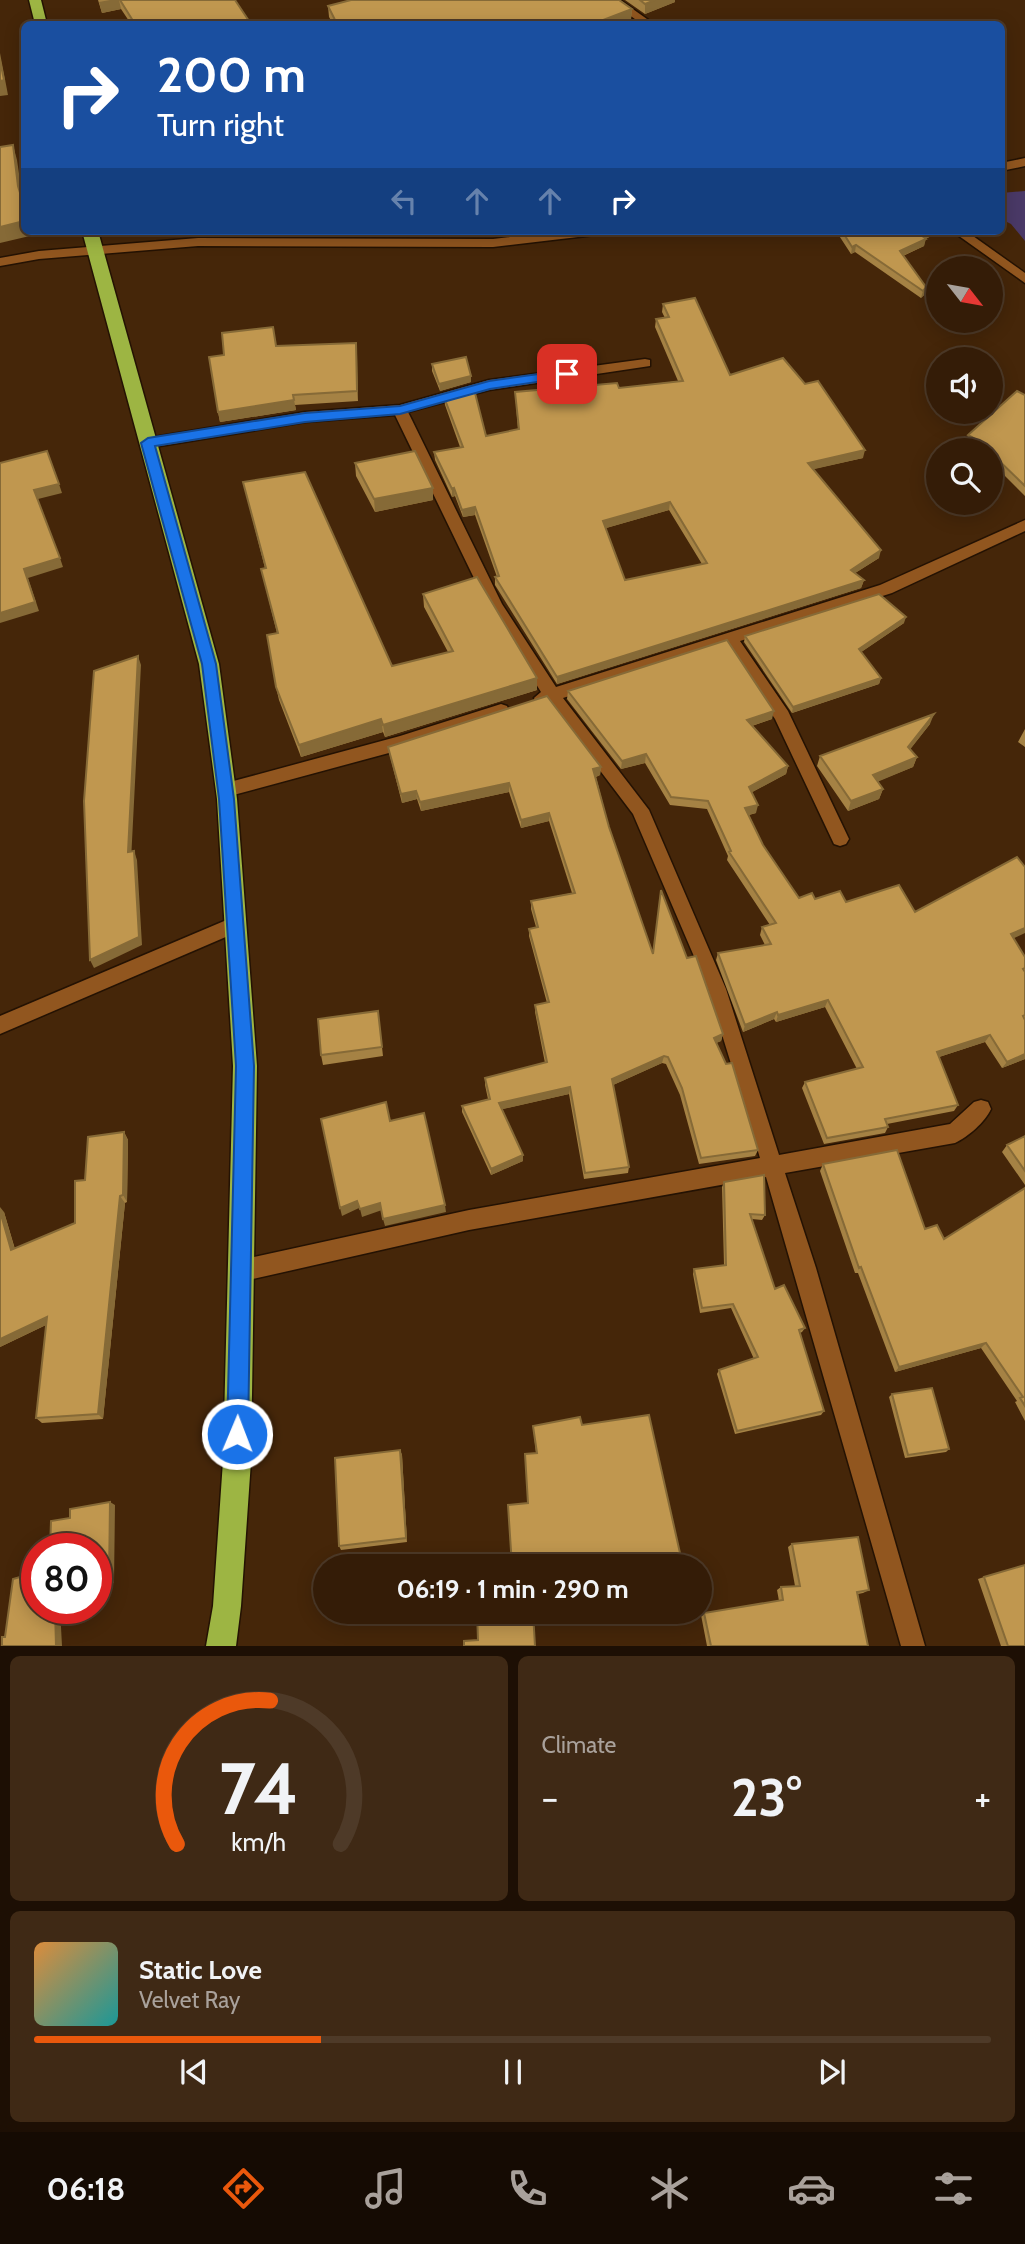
<!DOCTYPE html>
<meta charset="utf-8">
<style>
:root{--surface:#341c07;--page:#3f2915;--text:#f1f3f6;--muted:#a9a19b;--line:#4e3a28;--accent:#ea580c}
body{margin:0;font-family:Cabin,sans-serif;background:var(--page);color:var(--text);height:100vh;display:flex;flex-direction:column;font-size:26px;white-space:nowrap}
*{box-sizing:border-box;margin:0}
p{font-size:23px;color:var(--muted)}
.icon{flex:none;width:38px;height:38px;fill:none;stroke:currentColor;stroke-width:2;stroke-linecap:round;stroke-linejoin:round}
.map{position:relative;height:1646px;overflow:hidden}
.panel{display:flex;flex-direction:column;gap:10px;padding:10px;background:#1d0f04;flex:1}
.panel>*{flex:none}
.banner{position:absolute;left:21px;top:21px;width:984px;height:214px;border-radius:10px;box-shadow:0 4px 18px #0003,0 0 0 2px var(--line);background:#1a4fa0;color:#fff;overflow:hidden}
.needle{width:46px;rotate:121deg}
.controls{position:absolute;left:926px;top:256px;display:grid;gap:14px}
.controls a{display:grid;place-items:center;width:77px;height:77px;border-radius:50%;background:var(--surface);box-shadow:0 4px 18px #0003,0 0 0 2px var(--line);font-size:35px}
.speed{position:absolute;left:21px;top:1533px;display:flex;gap:14px;font-size:35px;font-weight:700;text-align:center}
.speed>*{display:grid;place-content:center;width:91px;height:91px;border-radius:50%;background:var(--surface);box-shadow:0 4px 18px #0003,0 0 0 2px var(--line);line-height:1}
.speed .limit{border:10px solid #d22;background:#fff;color:#111}
.pin{position:absolute;display:grid;place-items:center;width:60px;height:60px;color:#fff;margin:-30px;border-radius:14px;box-shadow:0 4px 10px #0006}
.me{position:absolute;width:77px;margin:-38px;rotate:1deg;stroke-linejoin:round;filter:drop-shadow(0 0 5px #0008)}
.turn{display:flex;align-items:center;gap:24px;height:147px;padding:0 21px;font-size:32px}
.turn .icon{width:91px;height:91px;stroke-width:2.5}
.turn b{display:block;font-size:49px;line-height:60px}
.lanes{display:flex;align-items:center;height:66px;padding:0 21px;background:#0003;justify-content:center;gap:35px;direction:ltr}
.lanes .off{opacity:.35}
.big{font-size:52px;font-weight:700;line-height:1.1}
.panel .widget{flex:1;display:flex;flex-direction:column;justify-content:center;gap:10px;min-width:0;padding:0 24px;border-radius:10px;background:var(--page)}
.panel .dial{align-items:center;gap:0}
.dial svg{height:182px;overflow:visible;fill:none;stroke:var(--line);stroke-width:7;stroke-linecap:round;text-anchor:middle}
.dial text{fill:var(--text);stroke:none}
.song{display:flex;align-items:center;gap:21px}
.cover{width:84px;height:84px;border-radius:10px;background:linear-gradient(135deg,hsl(30 70% 55%),hsl(180 70% 35%))}
.played{height:7px;border-radius:4px;background:linear-gradient(90deg,var(--accent) 30%,var(--line) 30%)}
.keys{display:flex;justify-content:space-around;direction:ltr}
.heat{display:flex;justify-content:space-between;align-items:center;font-size:38px;direction:ltr}
.panel .tiles{flex:1;display:grid;gap:10px;grid-template-columns:1fr 1fr}
.widget:last-child{grid-column:span 2}
.trip{position:absolute;left:313px;top:1554px;width:399px;height:70px;border-radius:35px;background:var(--surface);box-shadow:0 4px 18px #0003,0 0 0 2px var(--line);font-weight:700;line-height:70px;text-align:center}
.tabs{display:flex;height:112px;justify-content:space-around;align-items:center;background:#150b03;color:var(--muted)}
.tabs .icon{width:49px;height:49px}
.tabs .on{color:var(--accent)}
.tabs b{font-size:32px;color:var(--text)}
.map>svg:first-child{display:block}
.green{fill:#4a3967}
.lines{fill:none;stroke-linecap:round;stroke-linejoin:round}
.minor-casing{stroke:#241203;stroke-width:3}
.highway-casing{stroke:#241203;stroke-width:3}
.minor{fill:#91561f;fill-rule:evenodd}
.highway{fill:#9db543;fill-rule:evenodd}
.wall{fill:#a58244;fill-rule:evenodd}
.shaded-wall{fill:#866a37}
.building{fill:#c0974f;stroke:#866a37;stroke-width:2;fill-rule:evenodd}
.route{fill:#1a73e8;stroke:#114b97;stroke-width:2}
</style>
<div class="map">
<svg width="1025" height="1646" viewBox="0 0 1025 1646">
<rect width="100%" height="100%" fill="#452609"/>
<path class="green" d="M1025,191V241L1011,224L1001,219V193Z"/>
<g class="lines">
<defs>
<path id="minor" d="M608,0H620L654,24H642Z
M1025,158V166L1001,171V163Z
M563,231H601L595,235L493,247L198,246L39,259L0,266V258L39,251L198,238L493,239Z
M952,231H966L1025,273V283Z
M645,359L650,360V366L489,390L408,412L502,604L556,687L880,585L1025,520V531L892,593L740,641L788,711L849,839L846,844L840,846L834,844L775,719L726,646L563,698L649,810L726,989L779,1155L950,1124L974,1102L981,1100L988,1102L991,1109C985,1122 968,1137 955,1143L785,1173L816,1268L925,1646H901L766,1177L469,1230L240,1282L232,1279L229,1271L232,1263L240,1260L469,1210L760,1158L708,989L633,814L548,702L536,703L534,698L541,692L488,607L395,415L305,422L148,448L141,443L148,438L305,412L400,405L489,380Z
M501,704L507,706L509,711L507,716L400,750L226,797L220,795L217,790L220,785L226,783L400,736Z
M236,916L242,918L245,924L242,930L0,1034V1016Z"/>
<path id="highway" d="M29,0H41L47,24H35Z
M82,231H98L219,664L237,799L257,1066L251,1461L241,1606L236,1646H206L213,1606L223,1461L233,1066L217,799L199,664Z"/>
</defs>
<use href="#minor" class="minor-casing"/>
<use href="#highway" class="highway-casing"/>
<use href="#minor" class="minor"/>
<use href="#highway" class="highway"/>
</g>
<path class="wall" d="M98,0H235L251,24H131L121,9L102,13Z
M625,0H675V2L645,14Z
M328,6L632,9L631,19L618,24H333L329,17Z
M836,231H942L925,239L924,246L903,256L925,294L921,298L855,252L851,254Z
M663,304L730,375L863,458L813,469L879,558L855,573L864,580L861,588L557,684L495,585V577H497L475,515L463,517L455,496L452,497L435,460L434,452L460,447L445,405L444,397L486,436L518,430L515,392L619,388L678,381L655,327L656,319L665,318L662,312ZM669,510L702,564L625,580L606,528Z
M356,343L358,401L295,405L296,410L220,422L218,412L276,346Z
M432,364L471,376V382L440,391L432,371Z
M1025,395V496L990,461V450H981L966,442L968,435Z
M355,463L433,488V500L375,512L356,476Z
M243,482L392,666L448,652L424,607L423,594L537,678V690L385,737L383,732L301,757L279,700L276,687L277,633L261,569L265,568Z
M904,623L861,652L881,678L879,684L792,713L744,642L745,636Z
M568,691L772,719L752,726L788,766L786,774L752,792L756,813L749,815L763,845L799,898L846,902L915,912L1013,938L1025,957V1059L1002,1068L985,1042L939,1057L958,1105L954,1111L887,1124L888,1127L885,1133L824,1144L802,1088L805,1082L857,1069L825,1007L776,1022L774,1019L743,1032L716,960L718,953L765,945L760,935L762,927L770,925L727,860L728,856L707,809L670,805L645,763L621,769L567,699Z
M930,724L910,749L917,757L913,767L878,781L883,789L879,799L848,811L817,766L820,756Z
M1025,729V747L1018,742Z
M388,747L601,767L600,775L596,777L609,827L653,953L687,958L723,1034L721,1041L716,1043L758,1150L755,1156L699,1164L680,1095L666,1064L662,1063L613,1085L629,1167L628,1173L584,1179L569,1094L502,1109L523,1161L491,1175L462,1112V1106L488,1099L485,1085V1078L545,1063L535,1012V1005L547,1003L529,936V929L536,927L531,909V901L572,893L549,821L521,828L509,792L421,811L417,799L402,803L390,756Z
M378,1011L383,1056L323,1065L321,1055Z
M124,1132L128,1140L127,1202L125,1203L103,1419L42,1423L36,1418L46,1325L0,1347L4,1212L15,1249L75,1223L85,1180Z
M1025,1136V1185L1002,1152L1007,1145Z
M823,1164L925,1229L944,1239L1025,1188V1421L1015,1402L1017,1401L981,1348L895,1372L858,1273H855L820,1171Z
M724,1182L765,1215L762,1220L752,1219L775,1289L805,1328L802,1332L800,1333L824,1411L821,1415L735,1434L717,1374L719,1370L754,1359L731,1308L700,1313L693,1274L694,1269L724,1265L722,1187Z
M892,1394L949,1449L946,1452L905,1458L889,1397Z
M582,1425L682,1562L680,1565L672,1566H512L528,1503L536,1453L533,1426Z
M400,1450L402,1455L407,1542L341,1550L339,1546Z
M792,1544L869,1590L863,1593L858,1594L868,1646H707L701,1615L704,1613L779,1601L777,1590L781,1587L795,1586L788,1547Z
M984,1577L1025,1646H1001L978,1579Z"/>
<path class="shaded-wall" d="M110,0H119L121,9L102,13L99,2Z
M655,0H675V2L645,14V4Z
M632,9L631,19L618,24H584Z
M0,53L8,95L0,96Z
M13,145L17,160L23,201L18,186Z
M24,221V231H32L34,235L0,243V227Z
M929,231H942L919,242L921,235Z
M926,239L924,246L898,258L900,251Z
M856,245L855,252L851,254L852,247Z
M926,287L925,294L921,298L923,291Z
M356,343L357,353L358,401L357,391Z
M471,376V382L440,391L439,384Z
M294,400L296,410L220,422L218,412Z
M865,450L863,458L806,471L808,463Z
M59,484L62,493L38,499L34,490Z
M433,488V500L375,512L374,499Z
M454,488L455,496L452,497V489Z
M670,502L669,510L603,529V521Z
M475,507V515L463,517L462,510Z
M881,550L879,558L849,577L851,570Z
M60,558L63,567L28,578L39,611L0,623V613L24,569Z
M864,580L861,588L557,684V677Z
M906,617L904,623L857,655L859,649Z
M138,656L141,665L131,861L128,852Z
M537,678V690L385,737L383,725Z
M881,678L879,684L792,713L793,707Z
M774,711L772,719L745,728L747,720Z
M934,714L930,724L905,756L908,747Z
M381,719L383,732L301,757L299,745Z
M646,754L645,763L621,769L622,761Z
M917,757L913,767L870,785L873,775Z
M788,766L786,774L747,795L749,787Z
M601,767L600,775L593,778V769Z
M509,783V792L421,811L420,802Z
M883,789L879,799L848,811L851,801Z
M416,791L417,799L402,803L401,794Z
M758,805L756,813L744,816L745,808Z
M549,813V821L521,828V820Z
M134,851L137,860L142,945L94,968L90,960Z
M1025,928V933L1006,942L1011,934Z
M828,1000L825,1007L776,1022L778,1015Z
M777,1012L774,1019L743,1032L745,1025Z
M723,1034L721,1041L712,1045L714,1038Z
M990,1035L985,1042L933,1059L937,1052Z
M1025,1054V1059L1002,1068L1007,1062Z
M664,1056L662,1063L611,1086L612,1079Z
M570,1087L569,1094L499,1110V1103Z
M124,1132L128,1140L127,1202L123,1195Z
M523,1155V1161L491,1175V1169Z
M120,1196L125,1203L103,1419L98,1414Z
M357,1201L359,1208L342,1216L340,1208Z
M380,1203L382,1210L362,1217L360,1209Z
M445,1205L446,1212L385,1226L383,1219Z
M0,1207L4,1212L17,1257L11,1250L0,1211Z
M47,1317L52,1322L0,1347V1339Z
M986,1343L981,1348L895,1372L899,1367Z
M400,1450L402,1455L407,1542L406,1538Z
M110,1502L115,1505L114,1583L96,1587Z
M55,1608H60L62,1646H56Z"/>
<path class="building" d="M120,0H235L251,24H135Z
M351,0H619L632,9L598,22L584,24H337L328,6Z
M640,0H655L645,4Z
M0,61L4,80L0,81Z
M13,145L18,186L24,206V221L0,227V147Z
M842,231H929L921,235L926,239L900,251L926,287L923,291L856,245L852,247Z
M695,298L730,375L783,358L805,384L818,381L865,450L808,463L881,550L851,570L864,580L557,677L495,577L499,576L475,507L462,510L454,488L452,489L434,452L463,447L444,397L474,389L486,436L519,429L515,392L617,383L619,388L683,381L656,319L669,317L663,304ZM670,502L707,563L625,580L603,521Z
M273,327L276,346L356,343L357,391L293,395L294,400L218,412L209,357L224,355L222,333Z
M466,357L471,376L439,384L432,364Z
M1017,391L1025,395V486L990,452V450H989L986,447L988,446L968,435Z
M47,451L59,484L34,490L60,558L24,569L35,602L0,613V463Z
M415,451L433,488L374,499L355,463Z
M305,472L392,666L453,651L423,594L477,577L537,678L383,725L381,719L299,745L276,687L267,635L278,633L261,569L266,568L243,482Z
M879,594L906,617L859,649L881,678L793,707L745,636Z
M727,640L774,711L747,720L788,766L749,787L758,805L745,808L763,845L799,898L812,893L815,899L840,891L846,902L899,885L915,912L1017,857L1025,867V928L1011,934L1025,957V968L1023,969L1025,972V1015L1023,1016L1025,1020V1054L1007,1062L990,1035L937,1052L958,1105L885,1119L888,1127L827,1138L805,1082L863,1067L828,1000L778,1015L777,1012L745,1025L718,953L771,944L762,927L776,923L729,852L731,851L708,801L671,797L646,754L622,761L568,691Z
M138,656L128,852L134,851L139,937L90,960L84,801L94,671Z
M547,696L601,767L593,769L609,827L653,954L661,890L687,958L696,956L723,1034L714,1038L726,1064L732,1063L758,1150L701,1158L682,1088L668,1057L664,1056L612,1079L629,1167L585,1173L570,1087L499,1103L523,1155L491,1169L462,1106L490,1099L485,1078L547,1062L535,1005L549,1002L529,929L538,927L531,901L575,893L549,813L521,820L509,783L420,802L416,791L401,794L388,747Z
M934,714L908,747L917,757L873,775L883,789L851,801L820,756Z
M378,1011L382,1047L321,1055L318,1019Z
M386,1102L390,1121L424,1113L445,1205L383,1219L380,1203L360,1209L357,1201L340,1208L321,1119Z
M124,1132L123,1195L120,1196L98,1414L36,1418L47,1317L0,1339V1211L11,1250L75,1223V1181L85,1180L88,1137Z
M1025,1136V1171L1007,1145Z
M897,1150L925,1229L937,1225L944,1239L1025,1188V1406L1020,1398L1023,1397L986,1343L899,1367L861,1267L859,1268L823,1164Z
M764,1175L765,1215L750,1214L775,1289L784,1285L805,1328L799,1330L824,1411L737,1431L719,1370L758,1357L733,1304L702,1308L694,1269L726,1265L724,1182Z
M932,1388L949,1449L908,1455L892,1394Z
M649,1415L682,1562L659,1566H512L508,1505L528,1503L525,1454L537,1453L533,1426L580,1417L582,1425Z
M400,1450L406,1538L339,1546L335,1458Z
M110,1502L109,1580L96,1583V1549H50L51,1521L70,1518V1509Z
M858,1537L869,1590L857,1592L868,1646H711L704,1613L783,1600L781,1587L800,1586L792,1544Z
M1025,1565V1646H1008L984,1577Z
M37,1572V1608H55L56,1646H2V1637H5L13,1579Z
M477,1612H533L535,1646H464V1641L478,1640Z"/>
<path class="route" d="M567,370L571,371V377L490,389L400,414L305,422L155,446L216,664L234,799L254,1066L248,1434L245,1441L237,1444L230,1441L227,1434L236,1066L219,799L202,664L141,443L148,438L305,413L400,406L489,381Z"/>
</svg>
<div class="controls">
<a><svg class="needle" viewBox="-14 -14 28 28"><path d="M0-13l5 13h-10z" fill="#e53935"/><path d="M0 13l5-13h-10z" fill="#a9a19b"/></svg></a>
<a><svg class="icon" aria-label="sound" viewBox="0 0 24 24"><path d="M4 9h4l5-4v14l-5-4H4zM17 9q2 3 0 6"/></svg></a>
<a><svg class="icon" aria-label="search" viewBox="0 0 24 24"><circle cx="10" cy="10" r="6"/><path d="M15 15l6 6"/></svg></a>
</div>
<div class="speed"><div class="limit">80</div></div>
<div class="pin" style="left:567px;top:374px;background:#d93025"><svg class="icon" aria-label="arrive" viewBox="0 0 24 24"><path d="M6 21V4h12l-3 4 3 4H6"/></svg></div>
<svg class="me" style="left:237px;top:1434px" viewBox="-20 -20 40 40"><circle r="17" fill="#1a73e8" stroke="#fff" stroke-width="3"/><path d="M0-11L8 9 0 5-8 9z" fill="#fff"/></svg>
<div class="trip">06:19 · 1 min · 290 m</div>
<div class="banner">
<div class="turn"><svg class="icon" aria-label="right" viewBox="0 0 24 24"><path d="M7 20v-9h11M14 6l5 5-5 5"/></svg><div><b>200 m</b>Turn right</div></div>
<div class="lanes"><svg class="icon off" aria-label="left" viewBox="0 0 24 24"><path d="M17 20v-9H6M10 6l-5 5 5 5"/></svg><svg class="icon off" aria-label="ahead" viewBox="0 0 24 24"><path d="M12 20V5M6 11l6-6 6 6"/></svg><svg class="icon off" aria-label="ahead" viewBox="0 0 24 24"><path d="M12 20V5M6 11l6-6 6 6"/></svg><svg class="icon" aria-label="right" viewBox="0 0 24 24"><path d="M7 20v-9h11M14 6l5 5-5 5"/></svg></div>
</div>
</div>
<section class="panel">
<div class="tiles">
<div class="widget dial"><svg viewBox="0 0 100 80">
<path d="M14 69A42 42 0 1 1 86 69"/>
<path d="M14 69A42 42 0 0 1 55 6" stroke="#ea580c"/>
<text x="50" y="56" font-size="32" font-weight="700">74</text>
<text x="50" y="72" font-size="11">km/h</text>
</svg></div>
<div class="widget"><p>Climate</p>
<div class="heat"><a>−</a><b class="big">23°</b><a>+</a></div>
</div>
<div class="widget">
<div class="song"><i class="cover"></i><div><b>Static Love</b><p>Velvet Ray</p></div></div>
<div class="played"></div>
<div class="keys"><svg class="icon" aria-label="previous" viewBox="0 0 24 24"><path d="M18 5L8 12l10 7zM5 5v14"/></svg><svg class="icon" aria-label="pause" viewBox="0 0 24 24"><path d="M8 5v14M16 5v14"/></svg><svg class="icon" aria-label="next" viewBox="0 0 24 24"><path d="M6 5l10 7-10 7zM19 5v14"/></svg></div>
</div>
</div>
</section>
<nav class="tabs">
<b>06:18</b>
<svg class="icon on" aria-label="directions" viewBox="0 0 24 24"><path d="M12 3l9 9-9 9-9-9zM9 14v-3h6M13 9l2 2-2 2"/></svg>
<svg class="icon" aria-label="music" viewBox="0 0 24 24"><path d="M9 18V5l10-2v13"/><circle cx="6" cy="18" r="3"/><circle cx="16" cy="16" r="3"/></svg>
<svg class="icon" aria-label="phone" viewBox="0 0 24 24"><path d="M5 4h4l2 5-3 2q2 4 5 5l2-3 5 2v4C11 20 4 13 5 4z"/></svg>
<svg class="icon" aria-label="climate" viewBox="0 0 24 24"><path d="M12 3v18M4 7l16 10M4 17L20 7"/></svg>
<svg class="icon" aria-label="car" viewBox="0 0 24 24"><path d="M5 17H2v-5l4-1 3-4h7l3 4 3 1v5h-3M9 17h6M6 11h13"/><circle cx="7" cy="17" r="2"/><circle cx="17" cy="17" r="2"/></svg>
<svg class="icon" aria-label="filters" viewBox="0 0 24 24"><path d="M4 7h16M4 17h16"/><circle cx="9" cy="7" r="2"/><circle cx="15" cy="17" r="2"/></svg>
</nav>
